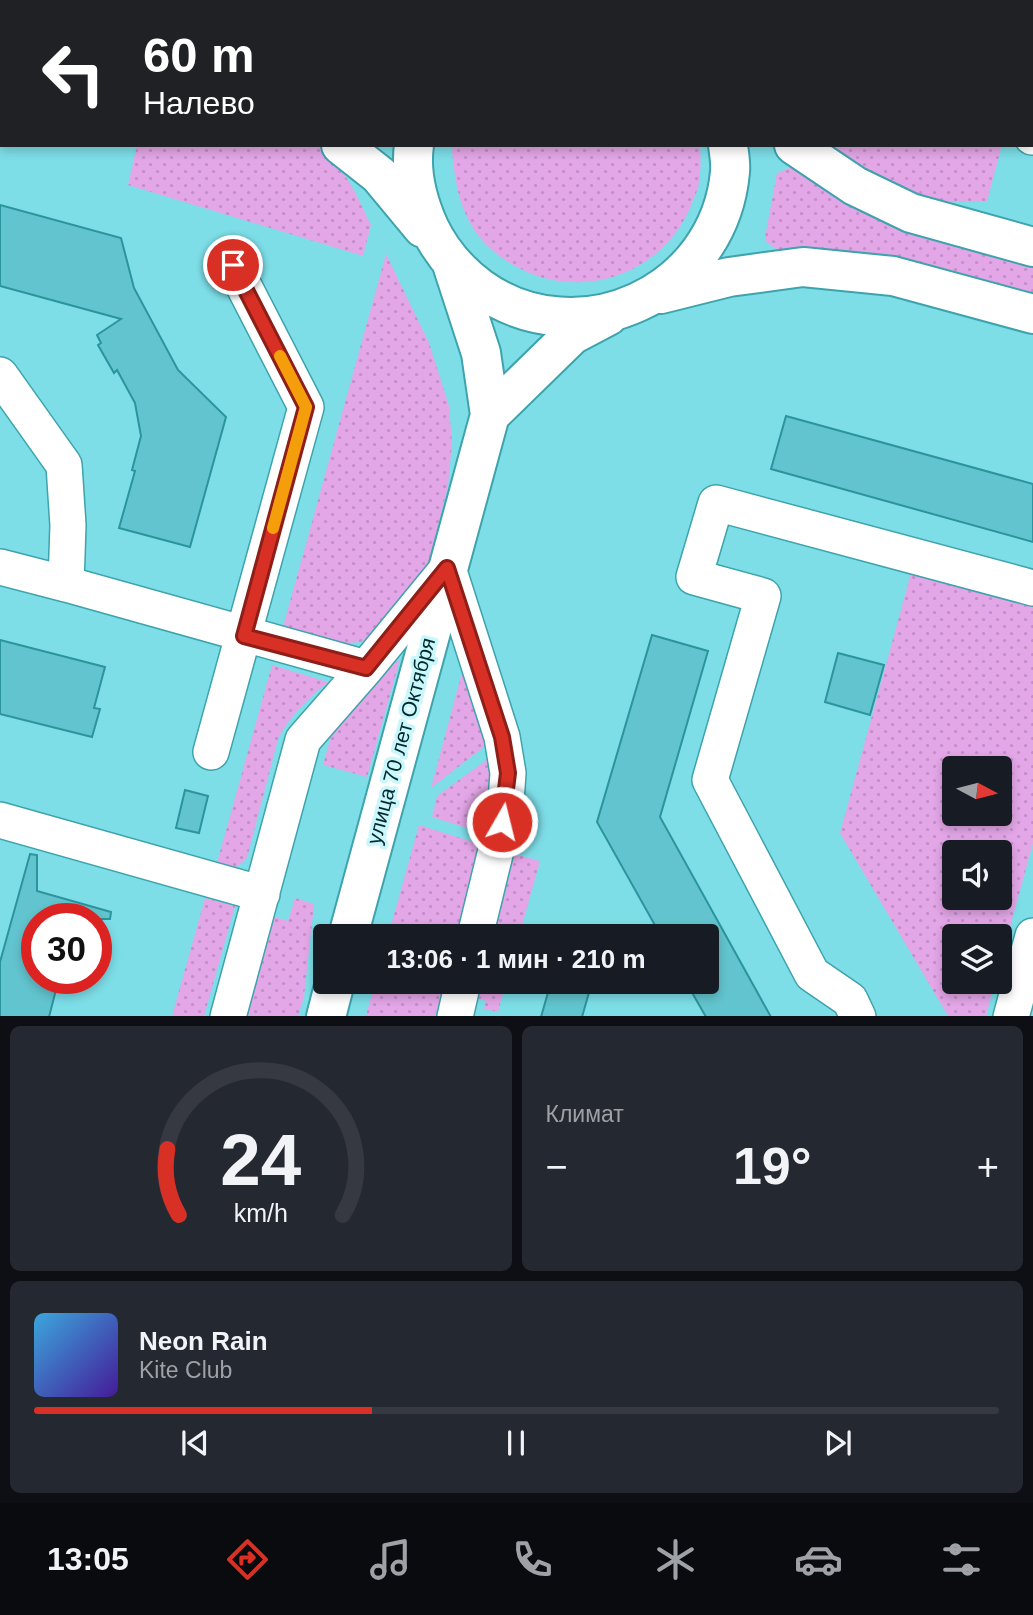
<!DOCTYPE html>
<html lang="ru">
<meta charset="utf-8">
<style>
:root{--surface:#171b24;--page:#242831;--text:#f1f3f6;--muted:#9ea1a6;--line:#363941;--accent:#d93025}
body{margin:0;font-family:Helvetica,sans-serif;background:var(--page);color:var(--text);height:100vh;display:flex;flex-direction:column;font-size:26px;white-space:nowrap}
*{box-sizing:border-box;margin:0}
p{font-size:23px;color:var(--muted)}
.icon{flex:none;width:38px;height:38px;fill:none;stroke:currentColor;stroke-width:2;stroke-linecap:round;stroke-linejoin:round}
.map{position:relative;height:1016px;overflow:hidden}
.sheet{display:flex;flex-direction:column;gap:10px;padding:10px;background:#0d0f14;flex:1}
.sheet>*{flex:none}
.hud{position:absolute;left:0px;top:0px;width:1034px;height:147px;box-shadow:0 4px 10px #0003;background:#202124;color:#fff;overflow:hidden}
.needle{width:46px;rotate:97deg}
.fabs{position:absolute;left:942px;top:756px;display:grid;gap:14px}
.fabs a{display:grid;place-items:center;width:70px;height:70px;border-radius:7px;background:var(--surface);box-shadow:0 4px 10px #0003;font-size:35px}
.speed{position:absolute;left:21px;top:903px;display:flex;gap:14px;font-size:35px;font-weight:700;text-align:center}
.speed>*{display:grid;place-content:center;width:91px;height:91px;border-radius:50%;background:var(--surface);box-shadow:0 4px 10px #0003;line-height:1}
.speed .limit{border:10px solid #d22;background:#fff;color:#111}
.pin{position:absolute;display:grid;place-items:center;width:60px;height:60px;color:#fff;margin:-30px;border:4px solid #fff;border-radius:50%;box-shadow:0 2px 7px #0007}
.me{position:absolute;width:77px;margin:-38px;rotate:8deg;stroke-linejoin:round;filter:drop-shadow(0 0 5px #0008)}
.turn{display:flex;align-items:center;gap:24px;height:147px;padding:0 28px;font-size:32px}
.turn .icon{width:91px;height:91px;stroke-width:2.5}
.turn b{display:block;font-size:49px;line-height:60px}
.big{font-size:52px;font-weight:700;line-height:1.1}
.sheet .card{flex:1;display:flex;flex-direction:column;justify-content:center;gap:10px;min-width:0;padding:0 24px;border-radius:10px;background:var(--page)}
.sheet .dial{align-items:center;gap:0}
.dial svg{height:182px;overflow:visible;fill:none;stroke:var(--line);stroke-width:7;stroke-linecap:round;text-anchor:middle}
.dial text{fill:var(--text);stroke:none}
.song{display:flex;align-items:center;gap:21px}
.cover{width:84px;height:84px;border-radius:10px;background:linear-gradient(135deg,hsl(200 70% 55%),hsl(260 70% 35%))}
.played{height:7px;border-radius:4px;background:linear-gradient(90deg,var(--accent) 35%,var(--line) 35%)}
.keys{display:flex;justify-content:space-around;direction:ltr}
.heat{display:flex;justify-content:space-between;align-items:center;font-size:38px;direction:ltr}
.sheet .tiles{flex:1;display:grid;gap:10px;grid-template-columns:1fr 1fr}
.card:last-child{grid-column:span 2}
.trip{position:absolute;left:313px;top:924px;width:406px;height:70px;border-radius:7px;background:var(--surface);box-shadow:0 4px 10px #0003;font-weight:700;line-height:70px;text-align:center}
.dock{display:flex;height:112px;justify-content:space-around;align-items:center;background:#090b0e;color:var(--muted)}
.dock .icon{width:49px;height:49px}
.dock .on{color:var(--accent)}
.dock b{font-size:32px;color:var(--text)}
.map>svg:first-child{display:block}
.green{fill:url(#green-dots);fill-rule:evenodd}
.building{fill:#62c4ce;stroke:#2b949e;stroke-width:2}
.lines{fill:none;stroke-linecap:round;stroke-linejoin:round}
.minor-casing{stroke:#3da3ac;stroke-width:38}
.major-casing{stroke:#3da3ac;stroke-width:42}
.minor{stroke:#fff;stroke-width:35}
.major{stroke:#fff;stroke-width:38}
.route-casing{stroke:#8d1f18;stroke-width:18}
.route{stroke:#d93025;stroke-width:12}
.slow{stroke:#f59e0b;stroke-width:12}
.labels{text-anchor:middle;stroke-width:7;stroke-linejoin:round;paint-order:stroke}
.street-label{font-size:21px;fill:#002a2e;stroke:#caf7fb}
</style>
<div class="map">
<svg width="1033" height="1017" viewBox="0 0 1033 1017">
<defs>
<pattern id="green-dots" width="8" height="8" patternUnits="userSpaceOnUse" patternTransform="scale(1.75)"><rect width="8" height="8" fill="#e3a6e7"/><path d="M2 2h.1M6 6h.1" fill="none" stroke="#c18fc6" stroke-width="1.8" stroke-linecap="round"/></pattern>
</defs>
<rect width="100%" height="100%" fill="#7ddee8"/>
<path class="green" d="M191,0H408L198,2Z
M137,145H315C345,165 356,194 371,225L363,256L128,185Z
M453,145H700C701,158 701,175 698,188C696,194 692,201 690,208C662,273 584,301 521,269C503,260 484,246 473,228C458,204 455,179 452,152Z
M827,145H1002L987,201L930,203L850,165Z
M792,167L803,169L1033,262V294L889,255L800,253L777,249L767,243L765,237L777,173Z
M386,254L429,343L449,406L452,443L448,486L429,561L419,589L376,636L360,642L335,644L283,627Z
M911,573L1033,606V843L999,967V936H954V982H995L986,1016H948L840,833ZM954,768H999V814H954ZM954,852H999V898H954Z
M400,659L367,777L323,765L337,715Z
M465,661L489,743L431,788Z
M272,665L328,682C308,699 290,715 278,739L247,858C238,868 229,871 215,870Z
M492,756L486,834L432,817L437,796Z
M419,825L483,845L457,936H388Z
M508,852L540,861L519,936H485Z
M205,898L235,906L204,1016H172Z
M295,898L314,904L304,997L298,1016L237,1017L265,914L288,921Z
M375,982H445L435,1016H366Z
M472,982H506L498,1012L484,1009L486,1001L468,996Z"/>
<path class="building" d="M0,205L121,238L134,288L178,370L226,417L190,547L119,528L135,471L132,470L141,436L135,403L117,370L114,373L98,345L101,343L97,335L121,319L0,286Z
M786,416L1033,484V542L771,469Z
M652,635L708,651L660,817L771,1017H706L686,982H707V936H661L597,822Z
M0,640L105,667L94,708L100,709L92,737L0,714Z
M838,653L884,665L870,715L825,702Z
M185,790L208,796L199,833L176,828Z
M30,854L37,855V891L111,912L110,919H37V978H59L49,1017H0V962Z
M551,982H592L582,1017H541Z"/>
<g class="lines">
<defs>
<path id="minor" d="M886,0L887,2
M1032,137H1033
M0,375L64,465L68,525L66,584L366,668
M0,567L66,584
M448,568L502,737L508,773L506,801L498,842L475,936
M211,752L306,407L233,265
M0,820L262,894
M228,1017L303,740L366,668L448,568
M455,1017L463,982
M858,1017L850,1000L812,974L710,780L763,596L694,577L716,503L1033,588
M1011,1017L1033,936"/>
<path id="major" d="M133,0L139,2
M672,0L673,2
M549,2L562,0
M0,30H2
M341,145L379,175L423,228
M414,145C410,173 418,202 429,227C441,252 458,272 480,288C579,358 719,294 730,172C731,163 729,154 728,145
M794,145L855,186L911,213L1033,247
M661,294L729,277L803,267L893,276L1033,314
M490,415L572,335L608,316
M348,936L490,415L481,353L451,261
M326,1017L335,982"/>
</defs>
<use href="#minor" class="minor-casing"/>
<use href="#major" class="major-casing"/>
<use href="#minor" class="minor"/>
<use href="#major" class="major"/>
</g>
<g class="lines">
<defs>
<path id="route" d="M233,265L306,407L244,636L366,668L447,568L502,737L508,773L502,822"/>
</defs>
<use href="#route" class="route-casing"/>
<use href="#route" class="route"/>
<path class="slow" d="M273,528L306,407L280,356"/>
</g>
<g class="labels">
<g class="street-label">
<text transform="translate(401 741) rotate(-75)" y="7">улица 70 лет Октября</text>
</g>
</g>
</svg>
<div class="fabs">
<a><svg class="needle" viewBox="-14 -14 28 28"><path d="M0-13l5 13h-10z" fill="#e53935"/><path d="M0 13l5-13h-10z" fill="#9ea1a6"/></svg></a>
<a><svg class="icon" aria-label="sound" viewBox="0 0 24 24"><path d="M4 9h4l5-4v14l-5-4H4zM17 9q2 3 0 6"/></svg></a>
<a><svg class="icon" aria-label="layers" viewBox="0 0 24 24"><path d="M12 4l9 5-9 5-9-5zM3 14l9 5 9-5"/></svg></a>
</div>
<div class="speed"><div class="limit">30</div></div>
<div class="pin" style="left:233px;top:265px;background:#d93025"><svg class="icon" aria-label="arrive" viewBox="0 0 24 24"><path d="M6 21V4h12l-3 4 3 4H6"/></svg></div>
<svg class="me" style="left:502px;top:822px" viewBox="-20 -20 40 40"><circle r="17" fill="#d93025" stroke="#fff" stroke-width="3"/><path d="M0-11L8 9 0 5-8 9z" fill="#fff"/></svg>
<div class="trip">13:06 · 1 мин · 210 m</div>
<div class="hud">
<div class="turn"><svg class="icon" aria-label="left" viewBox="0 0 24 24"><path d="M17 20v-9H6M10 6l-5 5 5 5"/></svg><div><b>60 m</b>Налево</div></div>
</div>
</div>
<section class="sheet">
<div class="tiles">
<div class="card dial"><svg viewBox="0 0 100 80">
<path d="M14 69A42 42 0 1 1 86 69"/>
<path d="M14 69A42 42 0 0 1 9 40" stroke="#d93025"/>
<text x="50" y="56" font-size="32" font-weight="700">24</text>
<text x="50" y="72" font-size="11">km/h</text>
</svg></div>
<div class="card"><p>Климат</p>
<div class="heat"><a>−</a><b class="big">19°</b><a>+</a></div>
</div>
<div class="card">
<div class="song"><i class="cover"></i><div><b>Neon Rain</b><p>Kite Club</p></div></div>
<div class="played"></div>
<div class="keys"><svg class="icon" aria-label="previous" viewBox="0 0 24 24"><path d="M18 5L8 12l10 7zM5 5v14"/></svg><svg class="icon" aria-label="pause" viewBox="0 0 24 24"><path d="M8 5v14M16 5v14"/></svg><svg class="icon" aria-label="next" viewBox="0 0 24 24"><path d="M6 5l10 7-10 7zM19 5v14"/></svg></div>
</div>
</div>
</section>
<nav class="dock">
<b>13:05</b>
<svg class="icon on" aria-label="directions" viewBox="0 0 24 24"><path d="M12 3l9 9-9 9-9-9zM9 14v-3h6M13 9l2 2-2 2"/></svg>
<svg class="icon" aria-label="music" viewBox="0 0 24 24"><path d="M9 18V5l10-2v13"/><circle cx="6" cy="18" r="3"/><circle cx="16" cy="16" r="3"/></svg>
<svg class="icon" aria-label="phone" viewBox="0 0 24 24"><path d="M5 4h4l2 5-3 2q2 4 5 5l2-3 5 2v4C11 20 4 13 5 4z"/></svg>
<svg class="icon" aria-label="climate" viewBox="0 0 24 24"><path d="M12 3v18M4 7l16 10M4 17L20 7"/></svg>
<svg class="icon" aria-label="car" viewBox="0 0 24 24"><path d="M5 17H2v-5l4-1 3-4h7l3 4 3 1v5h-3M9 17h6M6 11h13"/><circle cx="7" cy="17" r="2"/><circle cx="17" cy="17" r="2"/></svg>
<svg class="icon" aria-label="filters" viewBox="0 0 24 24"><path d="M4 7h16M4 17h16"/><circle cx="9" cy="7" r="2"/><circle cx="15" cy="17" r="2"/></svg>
</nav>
